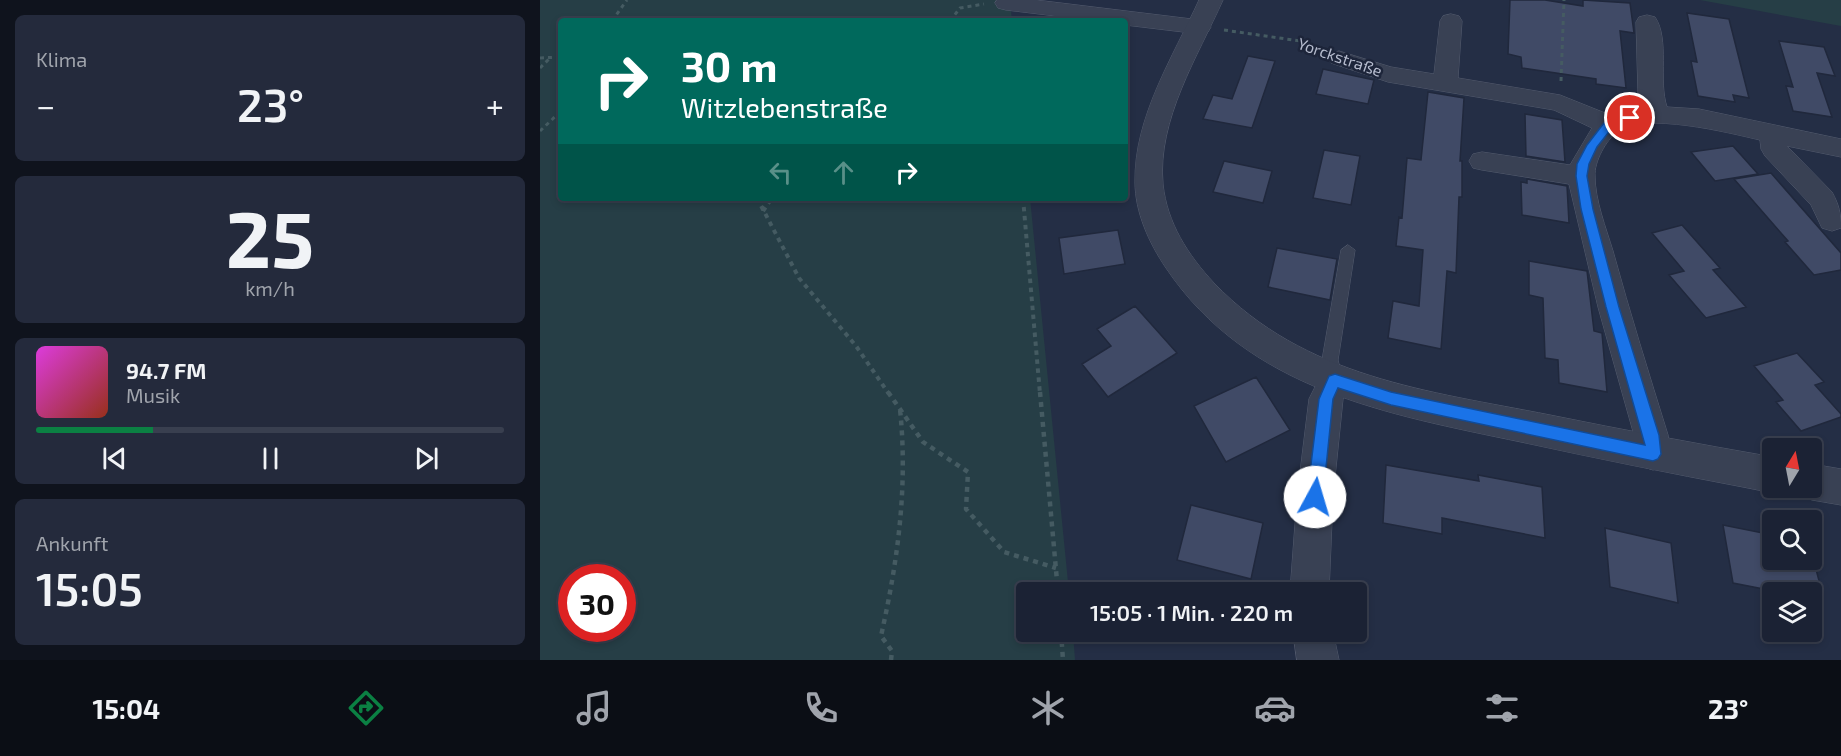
<!DOCTYPE html>
<html lang="de">
<meta charset="utf-8">
<style>
:root{--surface:#1b2234;--page:#242a3c;--text:#f1f3f6;--muted:#a0a4ac;--line:#393f4f;--accent:#0b8043}
body{margin:0;font-family:"Exo 2",sans-serif;background:var(--page);color:var(--text);height:100vh;display:flex;flex-direction:column;font-size:22px;white-space:nowrap}
*{box-sizing:border-box;margin:0}
p{font-size:20px;color:var(--muted)}
.icon{flex:none;width:33px;height:33px;fill:none;stroke:currentColor;stroke-width:2;stroke-linecap:round;stroke-linejoin:round}
.map{position:relative;flex:1;overflow:hidden}
.drawer{display:flex;flex-direction:column;gap:15px;padding:15px;background:#0f131d;width:540px}
.drawer>*{flex:none}
.banner{position:absolute;left:18px;top:18px;width:570px;height:183px;border-radius:6px;box-shadow:0 3px 9px #0003,0 0 0 2px var(--line);background:#00695c;color:#fff;overflow:hidden}
.needle{width:39px;rotate:10deg}
.fabs{position:absolute;left:1222px;top:438px;display:grid;gap:12px}
.fabs a{display:grid;place-items:center;width:60px;height:60px;border-radius:6px;background:var(--surface);box-shadow:0 3px 9px #0003,0 0 0 2px var(--line);font-size:30px}
.speed{position:absolute;left:18px;top:564px;display:flex;gap:12px;font-size:30px;font-weight:700;text-align:center}
.speed>*{display:grid;place-content:center;width:78px;height:78px;border-radius:50%;background:var(--surface);box-shadow:0 3px 9px #0003,0 0 0 2px var(--line);line-height:1}
.speed .limit{border:9px solid #d22;background:#fff;color:#111}
.pin{position:absolute;display:grid;place-items:center;width:51px;height:51px;color:#fff;margin:-26px;border:3px solid #fff;border-radius:50%;box-shadow:0 2px 6px #0007}
.me{position:absolute;width:66px;margin:-33px;rotate:6deg;stroke-linejoin:round;filter:drop-shadow(0 0 4px #0008)}
.turn{display:flex;align-items:center;gap:21px;height:126px;padding:0 24px;font-size:27px}
.turn .icon{width:78px;height:78px;stroke-width:2.5}
.turn b{display:block;font-size:42px;line-height:51px}
.lanes{display:flex;align-items:center;height:57px;padding:0 24px;background:#0003;justify-content:center;gap:30px;direction:ltr}
.lanes .off{opacity:.35}
.big{font-size:45px;font-weight:600;line-height:1.1}
.drawer .tile{flex:1;display:flex;flex-direction:column;justify-content:center;gap:9px;min-width:0;padding:0 21px;border-radius:9px;background:var(--page)}
.drawer .dial{align-items:center;gap:0}
.dial b{font-size:78px;line-height:1}
.song{display:flex;align-items:center;gap:18px}
.cover{width:72px;height:72px;border-radius:9px;background:linear-gradient(135deg,hsl(300 70% 55%),hsl(10 70% 35%))}
.played{height:6px;border-radius:3px;background:linear-gradient(90deg,var(--accent) 25%,var(--line) 25%)}
.keys{display:flex;justify-content:space-around;direction:ltr}
.heat{display:flex;justify-content:space-between;align-items:center;font-size:33px;direction:ltr}
.trip{position:absolute;left:476px;top:582px;width:351px;height:60px;border-radius:6px;background:var(--surface);box-shadow:0 3px 9px #0003,0 0 0 2px var(--line);font-weight:600;line-height:60px;text-align:center}
.tab-bar{display:flex;height:96px;justify-content:space-around;align-items:center;background:#0b0e15;color:var(--muted)}
.tab-bar .icon{width:42px;height:42px}
.tab-bar .selected{color:var(--accent)}
.tab-bar b{font-size:27px;color:var(--text)}
main{display:flex;flex:1;min-height:0}
.map>svg:first-child{display:block}
.green{fill:#263e46;fill-rule:evenodd}
.building{fill:#404a66;stroke:#20283c;stroke-width:1.5}
.lines{fill:none;stroke-linecap:round;stroke-linejoin:round}
.service-casing{stroke:#545c6f;stroke-width:1}
.minor-casing{stroke:#545c6f;stroke-width:1}
.tertiary-casing{stroke:#545c6f;stroke-width:1}
.path-far2{stroke:#455b62;stroke-width:3;stroke-dasharray:4 4;stroke-linecap:butt}
.path-far1{stroke:#455b62;stroke-width:4;stroke-dasharray:4.5 4.5;stroke-linecap:butt}
.path{stroke:#455b62;stroke-width:4.5;stroke-dasharray:5 5;stroke-linecap:butt}
.service{fill:#394154;fill-rule:evenodd}
.minor{fill:#394154;fill-rule:evenodd}
.tertiary{fill:#394154;fill-rule:evenodd}
.route{fill:#1a73e8;stroke:#114b97;stroke-width:1.5}
.labels{text-anchor:middle;stroke-width:5;stroke-linejoin:round;paint-order:stroke}
.far-street-label{font-size:16px;fill:#b6bcce;stroke:#1d253a}
</style>
<main>
<section class="drawer">
<div class="tile"><p>Klima</p>
<div class="heat"><a>−</a><b class="big">23°</b><a>+</a></div>
</div>
<div class="tile dial"><b>25</b><p>km/h</p></div>
<div class="tile">
<div class="song"><i class="cover"></i><div><b>94.7 FM</b><p>Musik</p></div></div>
<div class="played"></div>
<div class="keys"><svg class="icon" aria-label="previous" viewBox="0 0 24 24"><path d="M18 5L8 12l10 7zM5 5v14"/></svg><svg class="icon" aria-label="pause" viewBox="0 0 24 24"><path d="M8 5v14M16 5v14"/></svg><svg class="icon" aria-label="next" viewBox="0 0 24 24"><path d="M6 5l10 7-10 7zM19 5v14"/></svg></div>
</div>
<div class="tile"><p>Ankunft</p><b class="big">15:05</b></div>
</section>
<div class="map">
<svg width="1301" height="660" viewBox="0 0 1301 660">
<rect width="100%" height="100%" fill="#242e45"/>
<path class="green" d="M0,0H470L472,21H21V198H490L529,592H486V632H533L535,660H0ZM32,578H82V628H32Z
M1160,0H1301V26Z"/>
<path class="building" d="M970,0H1005L1043,6V0L1090,3L1094,33L1080,31L1086,88L1056,84V79L982,68L981,57L968,54Z
M1147,13L1189,19L1209,98L1193,95L1195,102L1158,96L1151,61L1157,62Z
M1239,41L1284,47L1295,76L1277,73L1292,117L1253,111L1246,86L1253,87Z
M708,56L735,61L712,128L663,119L673,95L692,99Z
M783,69L834,80L828,104L776,94Z
M888,92L924,98L920,161H922V197H919L916,273L907,271L901,349L848,338L853,301L879,306L883,250L856,246L859,217L862,218L867,158L881,160Z
M985,114L1022,120L1025,162L986,156Z
M1193,146L1218,174L1175,181L1151,152Z
M784,150L820,156L811,205L773,198Z
M684,161L732,171L723,203L673,192Z
M1231,173L1301,253V270L1274,275L1245,242L1248,241L1194,179Z
M987,179L1027,186L1029,223L982,215L981,182L987,183Z
M1142,225L1180,268L1173,270L1206,307L1166,318L1129,275L1144,271L1112,233Z
M578,230L585,264L524,274L519,238Z
M737,248L797,259L790,300L728,287Z
M989,261L1047,271L1054,331L1062,333L1067,392L1019,383L1018,360L1005,358L1003,298L989,295Z
M595,306L637,353L568,397L542,364L571,346L557,329Z
M1257,353L1284,382L1275,385L1301,414V417L1261,431L1236,402L1243,400L1214,366Z
M716,377L750,430L686,462L654,406Z
M846,465L939,481L938,475L1002,487L1005,538L902,518V534L843,523Z
M651,505L723,523L711,579L637,560Z
M1183,525L1233,535V560H1272V554L1282,592H1239L1193,583Z
M1065,528L1131,543L1138,603L1070,587Z"/>
<g class="lines">
<defs>
<path id="service" d="M808,245L815,250L798,360L803,381L801,386L795,388L789,386L782,360L801,250Z"/>
<path id="minor" d="M457,0H496L660,20L668,22L671,27L668,32L660,34L585,25V21H557L466,10L458,8L455,3Z
M911,14L919,16L922,21L918,78L1020,95L1070,115L1102,108L1098,93L1096,22L1099,17L1107,15L1115,17C1130,39 1118,81 1127,107L1159,109L1301,139V157L1247,146L1292,192C1299,205 1301,213 1301,228L1292,231L1282,228L1271,205L1225,156L1221,149L1220,140C1190,133 1103,111 1077,132C1066,140 1054,162 1055,176C1055,200 1066,228 1073,251C1090,313 1109,374 1128,435L1131,454L1125,466L1113,470L1101,466L1095,454L1094,435L1058,307L1029,184L942,170L933,168L929,161L933,154L942,152L1030,165L1052,128L1014,110L848,82L791,63L787,58L791,53L799,51L851,67L894,74L900,21L903,16Z
M795,367L807,371L811,381L803,399L793,497L789,592H750L757,497L769,399L783,371Z
M753,632H793L799,660H757Z"/>
<path id="tertiary" d="M659,0H683C658,56 617,120 623,184C627,223 648,255 674,283C765,378 888,391 1010,415C1084,430 1158,444 1233,457V488H1246L1233,493L1203,487C1129,473 1055,458 981,442C847,414 708,390 626,268C609,243 595,212 595,182C594,117 633,57 659,0Z
M1272,464L1301,469V505L1272,500L1259,495L1256,488H1272Z"/>
</defs>
<use href="#service" class="service-casing"/>
<use href="#minor" class="minor-casing"/>
<use href="#tertiary" class="tertiary-casing"/>
<path class="path-far2" d="M72,21L87,0
M410,21L420,8L444,4
M684,30L760,41L779,49
M0,58L21,57
M0,68L10,58
M1021,81L1024,0
M0,131L21,111"/>
<path class="path-far1" d="M217,198L259,278L316,346L349,394
M483,198L500,394
M223,211L232,198"/>
<path class="path" d="M348,392L383,442L428,472L426,509L464,552L516,568
M500,392L518,592
M521,632L523,660
M351,660L352,651L341,636C358,560 368,486 360,409"/>
<use href="#service" class="service"/>
<use href="#minor" class="minor"/>
<use href="#tertiary" class="tertiary"/>
</g>
<path class="route" d="M1090,114L1094,116V121L1072,128L1057,147L1049,164L1047,176L1053,209L1079,307L1119,435L1121,454L1118,459L1113,461L851,405L798,388L793,399L783,497L781,503L775,505L770,503L767,497L779,399L789,376L795,374L851,392L1105,445L1066,307L1041,209L1036,176L1037,164L1047,145L1064,123Z"/>
<g class="labels">
<g class="far-street-label">
<text transform="translate(800 57) rotate(19)" y="6">Yorckstraße</text>
</g>
</g>
</svg>
<div class="fabs">
<a><svg class="needle" viewBox="-14 -14 28 28"><path d="M0-13l5 13h-10z" fill="#e53935"/><path d="M0 13l5-13h-10z" fill="#a0a4ac"/></svg></a>
<a><svg class="icon" aria-label="search" viewBox="0 0 24 24"><circle cx="10" cy="10" r="6"/><path d="M15 15l6 6"/></svg></a>
<a><svg class="icon" aria-label="layers" viewBox="0 0 24 24"><path d="M12 4l9 5-9 5-9-5zM3 14l9 5 9-5"/></svg></a>
</div>
<div class="speed"><div class="limit">30</div></div>
<div class="pin" style="left:1090px;top:118px;background:#d93025"><svg class="icon" aria-label="arrive" viewBox="0 0 24 24"><path d="M6 21V4h12l-3 4 3 4H6"/></svg></div>
<svg class="me" style="left:775px;top:497px" viewBox="-20 -20 40 40"><circle r="19" fill="#fff"/><path d="M0-13L10 11 0 6-10 11z" fill="#1a73e8"/></svg>
<div class="trip">15:05 · 1 Min. · 220 m</div>
<div class="banner">
<div class="turn"><svg class="icon" aria-label="right" viewBox="0 0 24 24"><path d="M7 20v-9h11M14 6l5 5-5 5"/></svg><div><b>30 m</b>Witzlebenstraße</div></div>
<div class="lanes"><svg class="icon off" aria-label="left" viewBox="0 0 24 24"><path d="M17 20v-9H6M10 6l-5 5 5 5"/></svg><svg class="icon off" aria-label="ahead" viewBox="0 0 24 24"><path d="M12 20V5M6 11l6-6 6 6"/></svg><svg class="icon" aria-label="right" viewBox="0 0 24 24"><path d="M7 20v-9h11M14 6l5 5-5 5"/></svg></div>
</div>
</div>
</main>
<nav class="tab-bar">
<b>15:04</b>
<svg class="icon selected" aria-label="directions" viewBox="0 0 24 24"><path d="M12 3l9 9-9 9-9-9zM9 14v-3h6M13 9l2 2-2 2"/></svg>
<svg class="icon" aria-label="music" viewBox="0 0 24 24"><path d="M9 18V5l10-2v13"/><circle cx="6" cy="18" r="3"/><circle cx="16" cy="16" r="3"/></svg>
<svg class="icon" aria-label="phone" viewBox="0 0 24 24"><path d="M5 4h4l2 5-3 2q2 4 5 5l2-3 5 2v4C11 20 4 13 5 4z"/></svg>
<svg class="icon" aria-label="climate" viewBox="0 0 24 24"><path d="M12 3v18M4 7l16 10M4 17L20 7"/></svg>
<svg class="icon" aria-label="car" viewBox="0 0 24 24"><path d="M5 17H2v-5l4-1 3-4h7l3 4 3 1v5h-3M9 17h6M6 11h13"/><circle cx="7" cy="17" r="2"/><circle cx="17" cy="17" r="2"/></svg>
<svg class="icon" aria-label="filters" viewBox="0 0 24 24"><path d="M4 7h16M4 17h16"/><circle cx="9" cy="7" r="2"/><circle cx="15" cy="17" r="2"/></svg>
<b>23°</b>
</nav>
